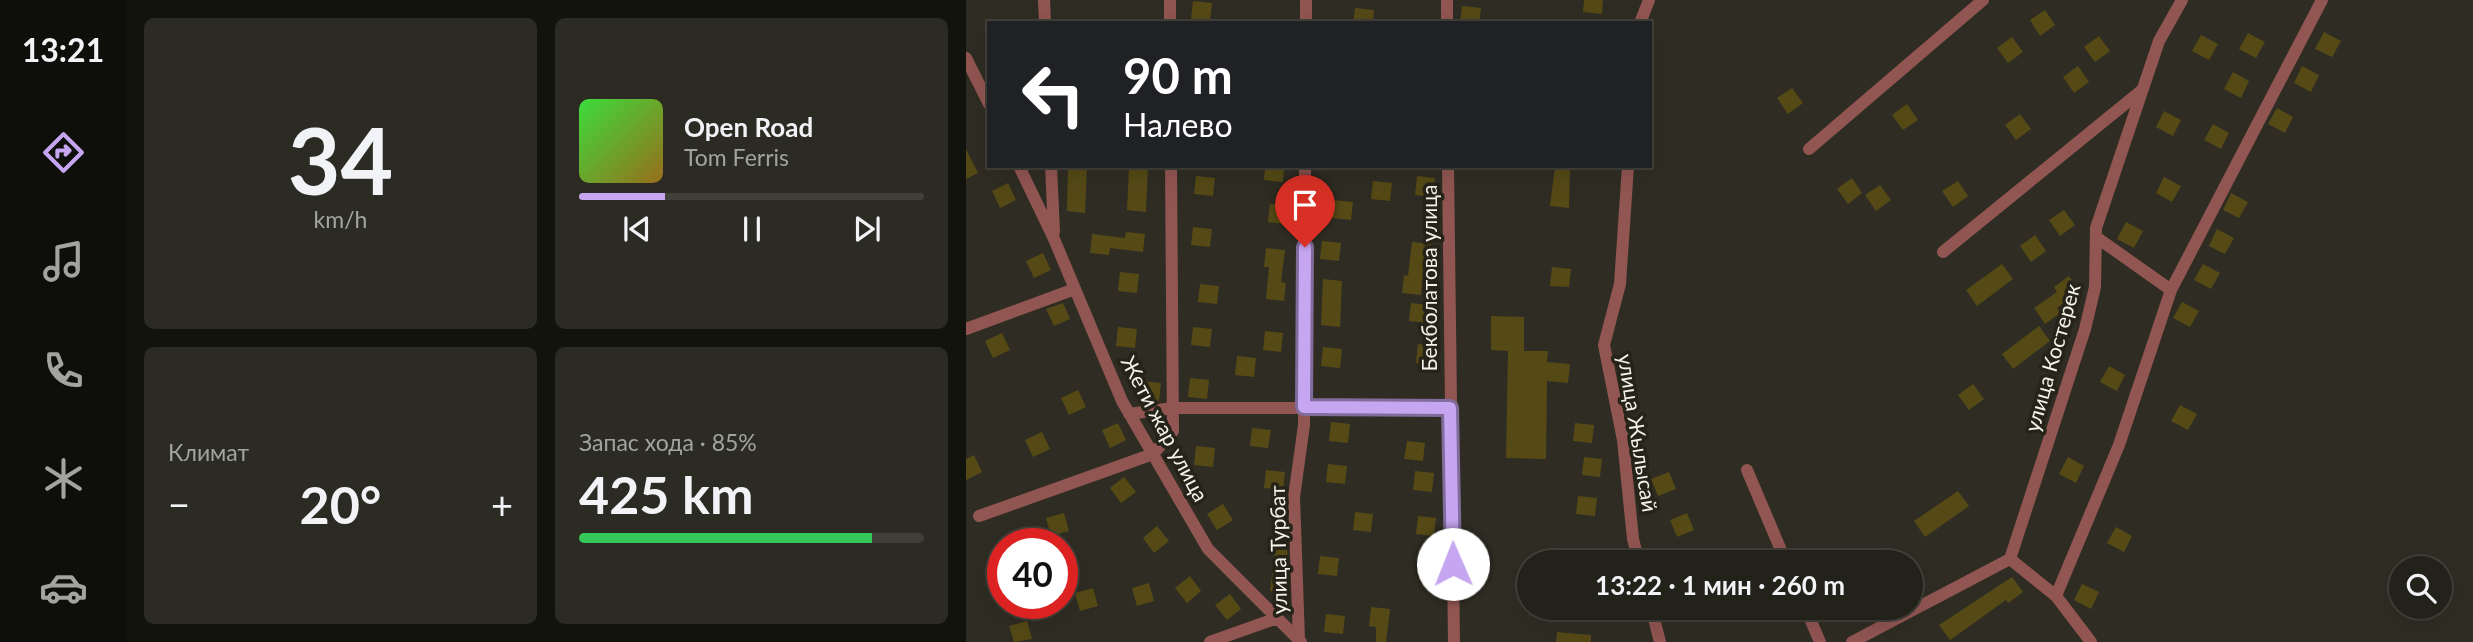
<!DOCTYPE html>
<html lang="ru">
<meta charset="utf-8">
<style>
:root{--surface:#23221a;--page:#2b2a23;--text:#f1f3f6;--muted:#a3a4a2;--line:#403f39;--accent:#c6a6f0}
body{margin:0;font-family:Lato,sans-serif;background:var(--page);color:var(--text);height:100vh;display:flex;flex-direction:column;font-size:26px;white-space:nowrap}
*{box-sizing:border-box;margin:0}
p{font-size:23px;color:var(--muted)}
.icon{flex:none;width:38px;height:38px;fill:none;stroke:currentColor;stroke-width:2;stroke-linecap:round;stroke-linejoin:round}
.map{position:relative;flex:1;overflow:hidden}
.sheet{display:flex;flex-direction:column;gap:18px;padding:18px;background:#13130e;width:840px}
.sheet>*{flex:none}
.hud{position:absolute;left:21px;top:21px;width:665px;height:147px;border-radius:0px;box-shadow:0 7px 28px #0002,0 0 0 2px var(--line);background:#202124;color:#fff;overflow:hidden}
.controls{position:absolute;left:1423px;top:556px;display:grid;gap:14px}
.controls a{display:grid;place-items:center;width:63px;height:63px;border-radius:50%;background:var(--surface);box-shadow:0 7px 28px #0002,0 0 0 2px var(--line);font-size:35px}
.speed{position:absolute;left:21px;top:528px;display:flex;gap:14px;font-size:35px;font-weight:700;text-align:center}
.speed>*{display:grid;place-content:center;width:91px;height:91px;border-radius:50%;background:var(--surface);box-shadow:0 7px 28px #0002,0 0 0 2px var(--line);line-height:1}
.speed .limit{border:10px solid #d22;background:#fff;color:#111}
.pin{position:absolute;display:grid;place-items:center;width:60px;height:60px;color:#fff;margin:-72px -30px;border-radius:50% 50% 50% 0;rotate:-45deg;box-shadow:0 0 7px #0007}
.pin .icon{rotate:45deg}
.me{position:absolute;width:77px;margin:-38px;rotate:359deg;stroke-linejoin:round;filter:drop-shadow(0 0 5px #0008)}
.turn{display:flex;align-items:center;gap:24px;height:147px;padding:0 21px;font-size:32px}
.turn .icon{width:91px;height:91px;stroke-width:2.5}
.turn b{display:block;font-size:49px;line-height:60px}
.big{font-size:52px;font-weight:700;line-height:1.1}
.sheet .card{flex:1;display:flex;flex-direction:column;justify-content:center;gap:10px;min-width:0;padding:0 24px;border-radius:10px;background:var(--page)}
.sheet .dial{align-items:center;gap:0}
.dial b{font-size:91px;line-height:1}
.song{display:flex;align-items:center;gap:21px}
.cover{width:84px;height:84px;border-radius:10px;background:linear-gradient(135deg,hsl(120 70% 55%),hsl(40 70% 35%))}
.played{height:7px;border-radius:4px;background:linear-gradient(90deg,var(--accent) 25%,var(--line) 25%)}
.keys{display:flex;justify-content:space-around;direction:ltr}
.heat{display:flex;justify-content:space-between;align-items:center;font-size:38px;direction:ltr}
.charge{height:10px;border-radius:5px;background:linear-gradient(90deg,#34c759 85%,var(--line) 0)}
.sheet .tiles{flex:1;display:grid;gap:18px;grid-template-columns:repeat(2,1fr)}
.trip{position:absolute;left:551px;top:550px;width:406px;height:70px;border-radius:35px;background:var(--surface);box-shadow:0 7px 28px #0002,0 0 0 2px var(--line);font-weight:700;line-height:70px;text-align:center}
main{display:flex;flex:1;min-height:0}
.dock{display:flex;flex-direction:column;width:126px;justify-content:space-around;align-items:center;background:#0e0e0a;color:var(--muted)}
.dock .icon{width:49px;height:49px}
.dock .active{color:var(--accent)}
.dock b{font-size:32px;color:var(--text)}
.map>svg:first-child{display:block}
.building{fill:#554a16}
.lines{fill:none;stroke-linecap:round;stroke-linejoin:round}
.minor{stroke:#925652;stroke-width:12}
.route-casing{stroke:#816c9c;stroke-width:18}
.route{stroke:#c6a6f0;stroke-width:12}
.labels{text-anchor:middle;stroke-width:7;stroke-linejoin:round;paint-order:stroke}
.street-label{font-size:21px;fill:#f3f2eb;stroke:#262319}
</style>
<main>
<nav class="dock">
<b>13:21</b>
<svg class="icon active" aria-label="directions" viewBox="0 0 24 24"><path d="M12 3l9 9-9 9-9-9zM9 14v-3h6M13 9l2 2-2 2"/></svg>
<svg class="icon" aria-label="music" viewBox="0 0 24 24"><path d="M9 18V5l10-2v13"/><circle cx="6" cy="18" r="3"/><circle cx="16" cy="16" r="3"/></svg>
<svg class="icon" aria-label="phone" viewBox="0 0 24 24"><path d="M5 4h4l2 5-3 2q2 4 5 5l2-3 5 2v4C11 20 4 13 5 4z"/></svg>
<svg class="icon" aria-label="climate" viewBox="0 0 24 24"><path d="M12 3v18M4 7l16 10M4 17L20 7"/></svg>
<svg class="icon" aria-label="car" viewBox="0 0 24 24"><path d="M5 17H2v-5l4-1 3-4h7l3 4 3 1v5h-3M9 17h6M6 11h13"/><circle cx="7" cy="17" r="2"/><circle cx="17" cy="17" r="2"/></svg>
</nav>
<section class="sheet">
<div class="tiles">
<div class="card dial"><b>34</b><p>km/h</p></div>
<div class="card">
<div class="song"><i class="cover"></i><div><b>Open Road</b><p>Tom Ferris</p></div></div>
<div class="played"></div>
<div class="keys"><svg class="icon" aria-label="previous" viewBox="0 0 24 24"><path d="M18 5L8 12l10 7zM5 5v14"/></svg><svg class="icon" aria-label="pause" viewBox="0 0 24 24"><path d="M8 5v14M16 5v14"/></svg><svg class="icon" aria-label="next" viewBox="0 0 24 24"><path d="M6 5l10 7-10 7zM19 5v14"/></svg></div>
</div>
<div class="card"><p>Климат</p>
<div class="heat"><a>−</a><b class="big">20°</b><a>+</a></div>
</div>
<div class="card"><p>Запас хода · 85%</p><b class="big">425 km</b><div class="charge"></div></div>
</div>
</section>
<div class="map">
<svg width="1507" height="642" viewBox="0 0 1507 642">
<rect width="100%" height="100%" fill="#2f2d23"/>
<path class="building" d="M618,0H637L636,14L617,12Z
M227,1L246,3L244,21L225,19Z
M496,6L515,8L513,23H494Z
M389,8L408,10L407,23H387Z
M1079,10L1089,25L1074,36L1064,20Z
M1358,32L1375,41L1366,57L1349,49Z
M1282,33L1299,42L1290,58L1273,49Z
M1235,35L1252,44L1243,60L1226,51Z
M1133,36L1144,51L1129,62L1118,47Z
M1046,37L1057,52L1042,63L1031,48Z
M1112,66L1123,82L1108,93L1097,77Z
M1336,66L1353,75L1345,92L1328,83Z
M1267,72L1283,81L1275,98L1258,89Z
M826,88L837,103L822,114L811,98Z
M941,104L952,120L937,130L926,115Z
M1311,108L1327,117L1319,133L1302,124Z
M1198,111L1215,120L1207,136L1190,127Z
M1054,114L1065,129L1050,140L1039,125Z
M1247,124L1263,133L1255,149L1238,140Z
M0,149L12,173L0,179Z
M102,166H121L119,213L101,211Z
M163,166H182L180,212L161,210Z
M299,166H318L317,182L298,180Z
M589,166H604L603,208L584,206Z
M230,176L249,178L247,196L228,194Z
M451,176L469,178L467,197L449,195Z
M1198,177L1215,186L1206,202L1190,193Z
M886,178L896,193L882,204L871,189Z
M407,181L426,183L424,201L405,199Z
M992,181L1002,196L987,207L976,191Z
M42,183L50,200L34,208L26,191Z
M914,185L925,200L910,211L899,195Z
M1265,193L1282,202L1273,218L1257,210Z
M368,200L387,202L385,220L366,218Z
M304,204L323,206L320,224L302,222Z
M1098,210L1109,225L1094,236L1083,220Z
M1160,222L1177,231L1168,248L1151,239Z
M227,227L246,229L244,247L225,245Z
M1251,229L1268,238L1259,254L1243,246Z
M160,232L179,234L177,252L144,248L143,255L124,253L126,234L159,238Z
M1069,235L1080,251L1065,262L1054,246Z
M356,241L375,243L373,261L354,259Z
M446,242L465,244L463,262H458L455,295L436,293L438,275L442,276Z
M300,248L319,250L315,282L320,283L318,301L300,299L303,267H298Z
M77,253L85,270L68,278L60,261Z
M1036,264L1047,279L1011,306L1000,290Z
M1237,264L1254,273L1245,289L1228,280Z
M586,267L605,269L603,287L584,286Z
M154,272L173,274L171,293L152,291Z
M1103,276L1114,292L1091,308L1094,313L1079,324L1068,308L1091,292L1088,287Z
M357,279L376,281L374,327L355,325Z
M234,284L253,286L251,304L232,302Z
M1216,302L1233,311L1224,327L1207,318Z
M97,303L104,319L88,326L80,309Z
M445,303L464,305L462,323L443,321Z
M525,316L558,317V351H582L581,362L604,364L602,383L581,381L580,459L540,458L542,351L525,350Z
M1073,326L1084,341L1047,369L1036,354Z
M152,327L171,329L169,348L150,346Z
M227,327L246,329L244,347L225,345Z
M299,331L317,333L315,352L297,350Z
M36,333L44,350L27,358L19,341Z
M452,344L471,346L468,365L450,363Z
M357,347L376,349L374,368L355,366Z
M271,356L290,358L288,377L269,375Z
M1143,366L1159,375L1151,391L1134,382Z
M224,378L243,380L241,399L222,397Z
M176,381L195,383L193,401L174,399Z
M1007,384L1018,399L1003,410L992,395Z
M112,390L120,407L103,415L95,398Z
M1214,405L1231,414L1222,430L1205,421Z
M365,422L384,424L382,443L363,441Z
M152,423L160,440L144,448L136,430Z
M609,423L628,425L626,443L607,441Z
M286,428L305,430L302,448L284,446Z
M76,432L84,449L67,457L59,440Z
M441,441L459,443L457,461L438,459Z
M230,446L249,448L247,467L228,465Z
M8,455L16,472L0,480V459Z
M618,457L636,459L634,477L616,475Z
M1102,457L1118,466L1110,483L1093,474Z
M362,464L381,466L379,484L360,482Z
M300,470L319,472L317,490L298,488Z
M449,471L468,473L466,492L447,490Z
M703,472L710,489L692,496L685,479Z
M158,477L170,492L155,503L144,488Z
M992,491L1003,506L959,537L948,521Z
M612,496L631,498L629,516L610,514Z
M257,504L267,520L251,530L241,514Z
M389,512L407,514L405,532L387,530Z
M98,513L103,531L85,536L80,518Z
M721,513L728,530L711,537L704,520Z
M452,516L470,518L468,536L450,534Z
M191,526L203,541L188,553L177,538Z
M1150,527L1166,536L1158,552L1141,543Z
M310,544L321,545L323,593L304,591Z
M728,549L733,562H699Z
M354,556L373,558L371,576L352,574Z
M457,562L476,564L474,582L455,580Z
M224,576L235,591L221,603L209,588Z
M1046,577L1057,592L1042,603L1040,600L984,640L973,625Z
M183,583L188,601L171,606L166,588Z
M1116,584L1133,592L1125,609L1108,600Z
M127,588L132,606L114,611L109,593Z
M264,594L275,609L261,620L249,605Z
M405,607L424,609L420,642H410V627L403,626Z
M783,607H804L807,615L789,622Z
M360,614L379,616L377,634L358,632Z
M61,621L66,639L48,642L43,626Z
M591,632L625,635V642H590Z"/>
<g class="lines">
<path class="minor" d="M78,0L79,23
M204,0V23
M340,0V23
M481,0V23
M674,23L683,0
M0,58L23,104
M843,149L1017,0
M53,166L88,239L156,401L242,549L335,642
M85,166L88,232
M482,166L488,642
M662,166L654,284L638,345L657,440L667,539L673,562
M1130,237L1205,290
M977,252L1175,91
M0,329L109,289
M163,414L207,408H484
M781,470L820,562
M13,516L187,454L207,431L205,166
M1044,559L1090,596L1153,445L1205,290L1356,0
M1090,596L1125,642
M685,607L694,642
M839,607L854,642
M333,640L328,497L338,425L339,166
M244,642L311,618
M886,642L1044,559L1119,329L1129,287L1130,228L1193,41L1216,0"/>
</g>
<g class="lines">
<defs>
<path id="route" d="M339,247L338,407L484,408L487,564"/>
</defs>
<use href="#route" class="route-casing"/>
<use href="#route" class="route"/>
</g>
<g class="labels">
<g class="street-label">
<text transform="translate(464 278) rotate(-90)" y="7">Бекболатова улица</text>
<text transform="translate(1087 358) rotate(-74)" y="7">улица Костерек</text>
<text transform="translate(198 429) rotate(62)" y="7">Жети жар улица</text>
<text transform="translate(671 433) rotate(81)" y="7">улица Жылысай</text>
<text transform="translate(313 550) rotate(-91)" y="7">улица Турбат</text>
</g>
</g>
</svg>
<div class="controls">
<a><svg class="icon" aria-label="search" viewBox="0 0 24 24"><circle cx="10" cy="10" r="6"/><path d="M15 15l6 6"/></svg></a>
</div>
<div class="speed"><div class="limit">40</div></div>
<div class="pin" style="left:339px;top:247px;background:#d93025"><svg class="icon" aria-label="arrive" viewBox="0 0 24 24"><path d="M6 21V4h12l-3 4 3 4H6"/></svg></div>
<svg class="me" style="left:487px;top:564px" viewBox="-20 -20 40 40"><circle r="19" fill="#fff"/><path d="M0-13L10 11 0 6-10 11z" fill="#c6a6f0"/></svg>
<div class="trip">13:22 · 1 мин · 260 m</div>
<div class="hud">
<div class="turn"><svg class="icon" aria-label="left" viewBox="0 0 24 24"><path d="M17 20v-9H6M10 6l-5 5 5 5"/></svg><div><b>90 m</b>Налево</div></div>
</div>
</div>
</main>
